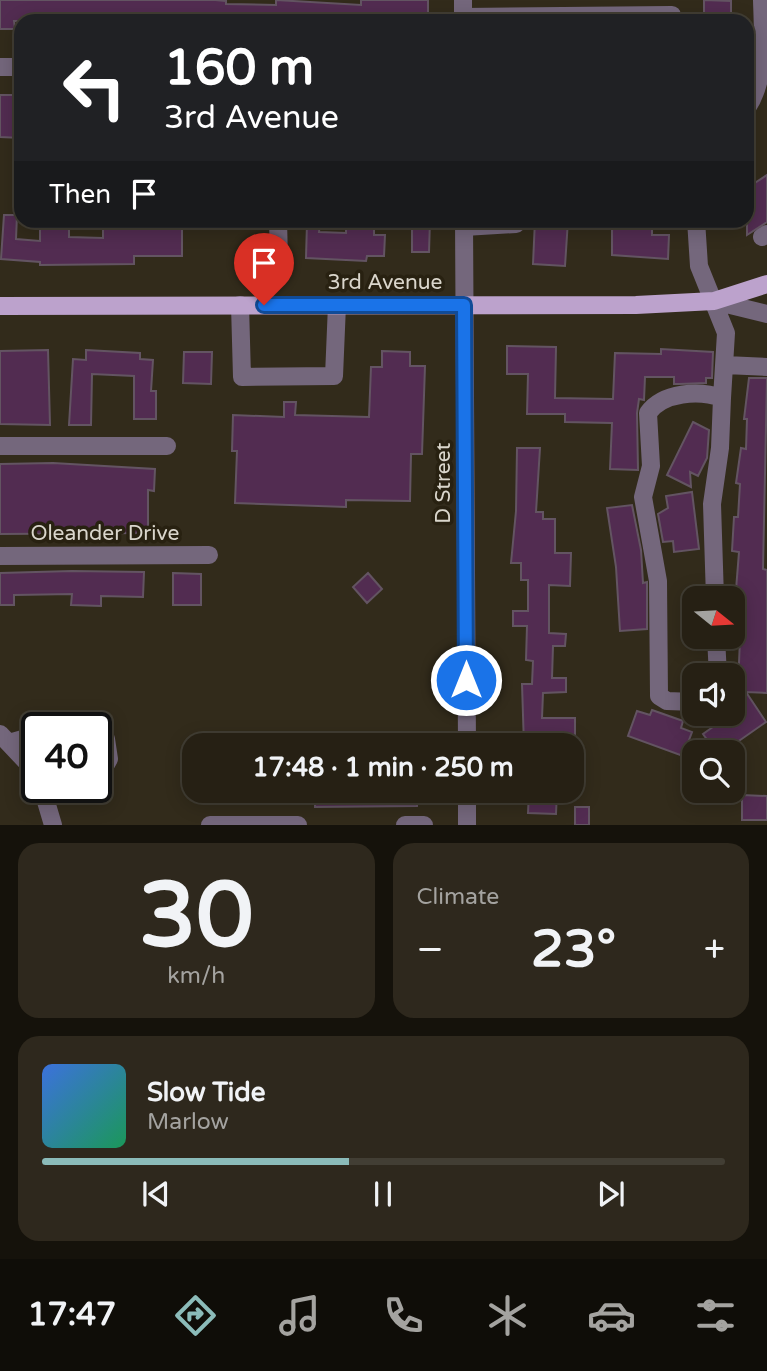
<!DOCTYPE html>
<meta charset="utf-8">
<style>
:root{--surface:#262014;--page:#2e281d;--text:#f1f3f6;--muted:#a4a3a0;--line:#423e34;--accent:#8bbbb9}
body{margin:0;font-family:"Varela Round",sans-serif;background:var(--page);color:var(--text);height:100vh;display:flex;flex-direction:column;font-size:26px;white-space:nowrap}
*{box-sizing:border-box;margin:0}
p{font-size:23px;color:var(--muted)}
.icon{flex:none;width:38px;height:38px;fill:none;stroke:currentColor;stroke-width:2;stroke-linecap:round;stroke-linejoin:round}
.map{position:relative;height:825px;overflow:hidden}
.panel{display:flex;flex-direction:column;gap:18px;padding:18px;background:#15120b;flex:1}
.panel>*{flex:none}
.guide{position:absolute;left:14px;top:14px;width:740px;height:214px;border-radius:21px;box-shadow:0 4px 18px #0003,0 0 0 2px var(--line);background:#202124;color:#fff;overflow:hidden}
.needle{width:46px;rotate:108deg}
.tools{position:absolute;left:682px;top:586px;display:grid;gap:14px}
.tools a{display:grid;place-items:center;width:63px;height:63px;border-radius:14px;background:var(--surface);box-shadow:0 4px 18px #0003,0 0 0 2px var(--line);font-size:35px}
.speed{position:absolute;left:21px;top:712px;display:flex;gap:14px;font-size:35px;font-weight:700;text-align:center}
.speed>*{display:grid;place-content:center;width:91px;height:91px;border-radius:50%;background:var(--surface);box-shadow:0 4px 18px #0003,0 0 0 2px var(--line);line-height:1}
.speed .limit{border:4px solid #111;border-radius:10px;background:#fff;color:#111}
.pin{position:absolute;display:grid;place-items:center;width:60px;height:60px;color:#fff;margin:-72px -30px;border-radius:50% 50% 50% 0;rotate:-45deg;box-shadow:0 0 7px #0007}
.pin .icon{rotate:45deg}
.me{position:absolute;width:77px;margin:-38px;rotate:0deg;stroke-linejoin:round;filter:drop-shadow(0 0 5px #0008)}
.turn{display:flex;align-items:center;gap:24px;height:147px;padding:0 35px;font-size:32px}
.turn .icon{width:91px;height:91px;stroke-width:2.5}
.turn b{display:block;font-size:49px;line-height:60px}
.then{display:flex;align-items:center;height:66px;padding:0 35px;background:#0003;gap:14px;font-size:26px}
.big{font-size:52px;font-weight:700;line-height:1.1}
.panel .card{flex:1;display:flex;flex-direction:column;justify-content:center;gap:10px;min-width:0;padding:0 24px;border-radius:21px;background:var(--page)}
.panel .dial{align-items:center;gap:0}
.dial b{font-size:91px;line-height:1}
.song{display:flex;align-items:center;gap:21px}
.cover{width:84px;height:84px;border-radius:10px;background:linear-gradient(135deg,hsl(220 70% 55%),hsl(150 70% 35%))}
.played{height:7px;border-radius:4px;background:linear-gradient(90deg,var(--accent) 45%,var(--line) 45%)}
.keys{display:flex;justify-content:space-around;direction:ltr}
.heat{display:flex;justify-content:space-between;align-items:center;font-size:38px;direction:ltr}
.panel .tiles{flex:1;display:grid;gap:18px;grid-template-columns:1fr 1fr}
.card:last-child{grid-column:span 2}
.trip{position:absolute;left:182px;top:733px;width:402px;height:70px;border-radius:21px;background:var(--surface);box-shadow:0 4px 18px #0003,0 0 0 2px var(--line);font-weight:700;line-height:70px;text-align:center}
.menu{display:flex;height:112px;justify-content:space-around;align-items:center;background:#0f0d08;color:var(--muted)}
.menu .icon{width:49px;height:49px}
.menu .selected{color:var(--accent)}
.menu b{font-size:32px;color:var(--text)}
.map>svg:first-child{display:block}
.building{fill:#522c51;stroke:#635462;stroke-width:2}
.lines{fill:none;stroke-linecap:round;stroke-linejoin:round}
.minor{stroke:#74677c;stroke-width:18}
.major{stroke:#bca2cc;stroke-width:18}
.route-casing{stroke:#114b97;stroke-width:18}
.route{stroke:#1a73e8;stroke-width:12}
.labels{text-anchor:middle;stroke-width:7;stroke-linejoin:round;paint-order:stroke}
.street-label{font-size:21px;fill:#dad6cc;stroke:#282111}
</style>
<div class="map">
<svg width="767" height="825" viewBox="0 0 767 825">
<rect width="100%" height="100%" fill="#322b1b"/>
<path class="building" d="M0,0H215L226,1V4L276,5V0L361,5V0H428V21H14L15,29H0Z
M704,0L731,1V16H704Z
M0,95H21V138L0,137Z
M767,175V222L747,235V188Z
M4,215H17L16,239L40,241V220H69V237L103,238V227L182,228V256H134V264L40,265V262L1,259Z
M346,220H374V235H385L384,256H367L366,261L306,258L307,223H320L319,232L346,233Z
M412,220H430L429,252H412Z
M535,220H568L565,266L533,264Z
M612,220H652V235H669L668,259L612,255Z
M507,346L556,347L555,398L613,399L615,353L661,354V349L713,352L712,378H706V383L679,384H674V377H645L644,400L639,399L637,413L638,470L610,469L612,423L565,422V414H527L528,374H507Z
M48,350L50,425L0,424V351Z
M86,350L140,353V359L153,360L151,391H156V419H134V376L92,374L91,425H69L73,359L86,360Z
M382,351L410,352V366H425L422,454H411L410,501L346,500V507L235,503L237,451H232L233,415L284,417V402H296L295,415L369,417L371,367H382Z
M184,352H212L211,384L183,383Z
M749,378H767L763,569L767,570V693L746,692L766,722L723,752H716L703,734L737,710L741,616L734,615L739,552L732,551L734,517H738L740,484L736,483L741,448L746,449L747,419H744Z
M693,422L709,430L707,458L698,476L690,472L691,487L667,475Z
M517,448H540L536,512H543V519H555V553H571L570,586L549,585V633L566,634L565,646H553L552,678H566V692L543,693L542,718H575V735H546V746H524L522,684H532L533,661L526,660L527,626H513V611H528V580H521V563H511L516,511Z
M53,463L155,469L154,491L148,490V533L0,534V464Z
M692,492L699,549L674,552L673,541L663,542L658,514L668,508L666,496Z
M632,505L641,550L643,583L647,582V629L620,631L616,567L607,508Z
M72,571L144,572L143,597L101,596V606L71,605L72,594L14,595V605H0V573Z
M173,573L201,574V605H173Z
M368,573L382,589L367,603L353,587Z
M652,710L683,721L681,728L692,732L683,756L628,736L637,711L650,715Z
M315,791H418L417,806L315,807Z
M529,791H557L556,814L528,813Z
M742,795L767,796V820H742Z
M575,807H589V825H575Z"/>
<g class="lines">
<path class="minor" d="M463,0V21
M463,17L672,15
M0,67H21
M747,108C767,78 763,36 762,0
M278,220L279,260
M464,220L467,746
M696,220L699,266L726,333L722,398
M464,227L516,224
M762,237L767,234
M714,301L767,314
M240,305L242,377L334,376L337,305
M725,365L767,367
M0,446H167
M0,556L209,555
M716,637L718,676
M695,702L667,701L659,696L658,581L643,497L651,466L648,413C663,392 699,390 722,398L720,448L712,504L715,598
M0,734L37,773
M96,735L106,739L109,759L104,768L96,769
M9,743L37,735
M42,788L53,825
M467,791V825
M210,825H298
M405,825H424"/>
<path class="major" d="M0,306L636,305L714,301L767,284"/>
</g>
<g class="lines">
<defs>
<path id="route" d="M264,305H464L466,680"/>
</defs>
<use href="#route" class="route-casing"/>
<use href="#route" class="route"/>
</g>
<g class="labels">
<g class="street-label">
<text x="385" y="289">3rd Avenue</text>
<text transform="translate(443 483) rotate(-90)" y="7">D Street</text>
<text x="105" y="540">Oleander Drive</text>
</g>
</g>
</svg>
<div class="tools">
<a><svg class="needle" viewBox="-14 -14 28 28"><path d="M0-13l5 13h-10z" fill="#e53935"/><path d="M0 13l5-13h-10z" fill="#a4a3a0"/></svg></a>
<a><svg class="icon" aria-label="sound" viewBox="0 0 24 24"><path d="M4 9h4l5-4v14l-5-4H4zM17 9q2 3 0 6"/></svg></a>
<a><svg class="icon" aria-label="search" viewBox="0 0 24 24"><circle cx="10" cy="10" r="6"/><path d="M15 15l6 6"/></svg></a>
</div>
<div class="speed"><div class="limit">40</div></div>
<div class="pin" style="left:264px;top:305px;background:#d93025"><svg class="icon" aria-label="arrive" viewBox="0 0 24 24"><path d="M6 21V4h12l-3 4 3 4H6"/></svg></div>
<svg class="me" style="left:466px;top:680px" viewBox="-20 -20 40 40"><circle r="17" fill="#1a73e8" stroke="#fff" stroke-width="3"/><path d="M0-11L8 9 0 5-8 9z" fill="#fff"/></svg>
<div class="trip">17:48 · 1 min · 250 m</div>
<div class="guide">
<div class="turn"><svg class="icon" aria-label="left" viewBox="0 0 24 24"><path d="M17 20v-9H6M10 6l-5 5 5 5"/></svg><div><b>160 m</b>3rd Avenue</div></div>
<div class="then">Then<svg class="icon" aria-label="arrive" viewBox="0 0 24 24"><path d="M6 21V4h12l-3 4 3 4H6"/></svg></div>
</div>
</div>
<section class="panel">
<div class="tiles">
<div class="card dial"><b>30</b><p>km/h</p></div>
<div class="card"><p>Climate</p>
<div class="heat"><a>−</a><b class="big">23°</b><a>+</a></div>
</div>
<div class="card">
<div class="song"><i class="cover"></i><div><b>Slow Tide</b><p>Marlow</p></div></div>
<div class="played"></div>
<div class="keys"><svg class="icon" aria-label="previous" viewBox="0 0 24 24"><path d="M18 5L8 12l10 7zM5 5v14"/></svg><svg class="icon" aria-label="pause" viewBox="0 0 24 24"><path d="M8 5v14M16 5v14"/></svg><svg class="icon" aria-label="next" viewBox="0 0 24 24"><path d="M6 5l10 7-10 7zM19 5v14"/></svg></div>
</div>
</div>
</section>
<nav class="menu">
<b>17:47</b>
<svg class="icon selected" aria-label="directions" viewBox="0 0 24 24"><path d="M12 3l9 9-9 9-9-9zM9 14v-3h6M13 9l2 2-2 2"/></svg>
<svg class="icon" aria-label="music" viewBox="0 0 24 24"><path d="M9 18V5l10-2v13"/><circle cx="6" cy="18" r="3"/><circle cx="16" cy="16" r="3"/></svg>
<svg class="icon" aria-label="phone" viewBox="0 0 24 24"><path d="M5 4h4l2 5-3 2q2 4 5 5l2-3 5 2v4C11 20 4 13 5 4z"/></svg>
<svg class="icon" aria-label="climate" viewBox="0 0 24 24"><path d="M12 3v18M4 7l16 10M4 17L20 7"/></svg>
<svg class="icon" aria-label="car" viewBox="0 0 24 24"><path d="M5 17H2v-5l4-1 3-4h7l3 4 3 1v5h-3M9 17h6M6 11h13"/><circle cx="7" cy="17" r="2"/><circle cx="17" cy="17" r="2"/></svg>
<svg class="icon" aria-label="filters" viewBox="0 0 24 24"><path d="M4 7h16M4 17h16"/><circle cx="9" cy="7" r="2"/><circle cx="15" cy="17" r="2"/></svg>
</nav>
